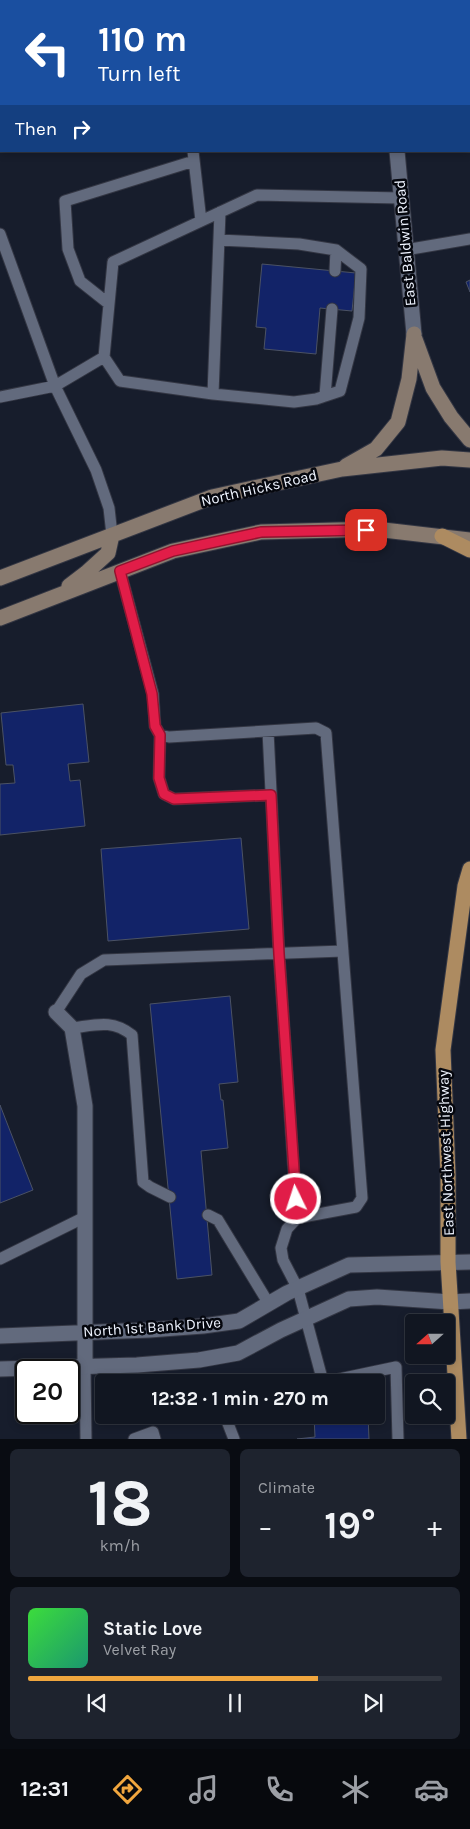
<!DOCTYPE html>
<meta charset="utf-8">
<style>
:root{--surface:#111621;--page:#1e232e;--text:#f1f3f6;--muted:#9c9fa5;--line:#30353f;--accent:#f0a63e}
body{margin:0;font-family:Karla,sans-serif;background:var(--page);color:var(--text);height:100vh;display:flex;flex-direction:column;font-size:19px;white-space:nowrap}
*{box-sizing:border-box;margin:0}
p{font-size:16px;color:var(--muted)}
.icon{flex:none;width:28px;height:28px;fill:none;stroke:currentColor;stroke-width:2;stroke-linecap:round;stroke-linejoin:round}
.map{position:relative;height:1439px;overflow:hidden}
.side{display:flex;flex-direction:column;gap:10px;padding:10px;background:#090c12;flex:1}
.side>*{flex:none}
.hud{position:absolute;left:0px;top:0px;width:470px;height:152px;box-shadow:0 2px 8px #0003,0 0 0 1px var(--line);background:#1a4fa0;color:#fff;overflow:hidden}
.needle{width:32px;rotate:249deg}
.controls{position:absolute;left:405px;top:1314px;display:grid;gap:10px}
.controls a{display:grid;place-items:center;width:50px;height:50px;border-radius:5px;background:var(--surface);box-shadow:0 2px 8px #0003,0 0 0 1px var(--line);font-size:25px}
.speed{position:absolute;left:15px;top:1359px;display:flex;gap:10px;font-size:25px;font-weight:700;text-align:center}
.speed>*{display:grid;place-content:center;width:65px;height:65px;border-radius:50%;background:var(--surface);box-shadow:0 2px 8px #0003,0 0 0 1px var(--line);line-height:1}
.speed .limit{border:2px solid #111;border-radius:8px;background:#fff;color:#111}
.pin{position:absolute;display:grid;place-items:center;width:42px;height:42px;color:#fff;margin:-21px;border-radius:10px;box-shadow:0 2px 8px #0006}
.me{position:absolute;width:55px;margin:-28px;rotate:356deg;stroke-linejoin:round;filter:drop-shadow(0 0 4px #0008)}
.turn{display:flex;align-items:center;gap:18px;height:105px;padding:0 15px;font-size:22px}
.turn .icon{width:65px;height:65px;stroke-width:2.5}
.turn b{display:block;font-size:35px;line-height:42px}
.then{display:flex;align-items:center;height:48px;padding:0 15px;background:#0003;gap:10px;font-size:19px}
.big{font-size:38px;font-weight:700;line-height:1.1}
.side .widget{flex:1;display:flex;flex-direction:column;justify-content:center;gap:8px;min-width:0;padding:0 18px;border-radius:8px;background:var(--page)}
.side .dial{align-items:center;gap:0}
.dial b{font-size:65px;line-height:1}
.song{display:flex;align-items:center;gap:15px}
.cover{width:60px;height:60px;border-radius:8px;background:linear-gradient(135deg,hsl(120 70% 55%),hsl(160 70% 35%))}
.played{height:5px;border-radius:2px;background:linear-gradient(90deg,var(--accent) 70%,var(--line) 70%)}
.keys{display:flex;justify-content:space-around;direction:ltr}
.heat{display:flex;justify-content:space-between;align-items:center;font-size:28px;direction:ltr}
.side .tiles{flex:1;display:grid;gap:10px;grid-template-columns:1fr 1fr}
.widget:last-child{grid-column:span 2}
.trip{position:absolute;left:95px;top:1374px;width:290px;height:50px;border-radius:5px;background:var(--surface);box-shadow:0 2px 8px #0003,0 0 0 1px var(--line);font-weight:700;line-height:50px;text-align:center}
.tabs{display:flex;height:80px;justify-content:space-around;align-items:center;background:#07090d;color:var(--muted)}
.tabs .icon{width:35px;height:35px}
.tabs .active{color:var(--accent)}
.tabs b{font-size:22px;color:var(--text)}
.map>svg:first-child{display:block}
.building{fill:#122368;stroke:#4b5264}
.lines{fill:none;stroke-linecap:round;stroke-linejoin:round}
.lane-casing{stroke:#333643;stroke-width:13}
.street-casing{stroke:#333643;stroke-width:17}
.secondary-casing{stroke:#333643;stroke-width:17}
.primary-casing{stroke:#333643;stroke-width:17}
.lane{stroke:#626a7d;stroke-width:11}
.street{stroke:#626a7d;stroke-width:15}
.secondary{stroke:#887a6f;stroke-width:15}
.primary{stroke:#ad8b61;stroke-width:15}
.route-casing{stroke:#92132f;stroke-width:12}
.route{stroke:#e11d48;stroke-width:9}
.labels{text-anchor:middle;stroke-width:5;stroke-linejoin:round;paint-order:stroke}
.street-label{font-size:15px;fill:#eff4ff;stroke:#05070e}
</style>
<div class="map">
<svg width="470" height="1439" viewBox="0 0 470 1439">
<rect width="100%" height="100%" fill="#171d2c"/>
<path class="building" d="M241,0H309V1H241Z
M262,264L356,273L352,311L320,308L316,354L264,349L266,328L256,327Z
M470,280V292L466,282Z
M83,704L89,762L68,764L70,781L80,780L85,826L0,835V784L15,783L13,765H6L1,713Z
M241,838L249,929L108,941L101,849Z
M230,996L238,1082L219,1084L221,1100H223L228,1148L201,1151L212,1275L177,1279L150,1004Z
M0,1105L33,1190L0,1203Z
M368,1415L369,1439H297L315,1437L314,1416Z"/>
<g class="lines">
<defs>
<path id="lane" d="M50,0V1
M179,0V1
M436,1L437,0
M0,53L1,78
M193,151L201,221
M0,234L55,386L96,470L109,508L112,535
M405,250L470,239
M335,271L336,250
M109,304L80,281L68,249L65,201L194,161
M104,357L120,381L213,394L220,212
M213,394L294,402L316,399L340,391L359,318L361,269L336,250L299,244L219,240
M325,396L332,309
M0,397L55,386L104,357L113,262L257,195L400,198
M120,571L153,694L155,726L160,735L169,737L316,728L326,733L362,1198L356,1207L297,1218L287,1229L281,1248L283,1260L298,1289L323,1382
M268,731L279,954L297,1218
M160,735L159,778L164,794L174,799L271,795
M56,1012L81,974L104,960L343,951
M72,1028C96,1025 112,1019 132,1035L143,1182L150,1187L170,1197
M208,1215L218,1220L269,1304
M0,1259L85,1217
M85,1367L86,1439
M325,1382L396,1367L398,1439
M134,1439L153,1432L155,1439
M234,1439L227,1421L243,1415"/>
<path id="street" d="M386,0V1
M397,151L414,334
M56,1012L72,1028L85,1106V1367
M0,1336L149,1330L203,1326L239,1321L287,1293L349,1265L470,1262
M0,1369L137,1365L199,1360L238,1353L281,1330L349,1299L377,1297L450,1302L470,1301"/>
<path id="secondary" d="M415,339L433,388L451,417L470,440
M346,466L376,449L398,422L409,379L414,334
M0,578L212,497L342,469L442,458L470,460
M69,586L86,573L108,553L112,535
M0,618L173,551L261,532L375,529L470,540"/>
<path id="primary" d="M442,536L470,550
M459,1439L448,1262V1174L443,1050L465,886L470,869"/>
</defs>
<use href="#lane" class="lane-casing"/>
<use href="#street" class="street-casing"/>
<use href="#secondary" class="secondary-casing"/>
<use href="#primary" class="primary-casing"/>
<use href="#lane" class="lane"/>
<use href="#street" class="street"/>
<use href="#secondary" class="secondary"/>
<use href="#primary" class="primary"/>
</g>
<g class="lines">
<defs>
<path id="route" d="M296,1199L279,954L271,795L174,799L164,794L159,778L160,735L155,726L152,694L120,571L173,551L261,532L366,530"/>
</defs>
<use href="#route" class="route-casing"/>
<use href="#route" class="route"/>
</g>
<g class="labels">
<g class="street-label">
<text transform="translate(405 243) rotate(-95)" y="5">East Baldwin Road</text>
<text transform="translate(259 488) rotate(-13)" y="5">North Hicks Road</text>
<text transform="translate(446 1153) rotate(-92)" y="5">East Northwest Highway</text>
<text transform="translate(152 1327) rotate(-4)" y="5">North 1st Bank Drive</text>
</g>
</g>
</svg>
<div class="controls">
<a><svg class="needle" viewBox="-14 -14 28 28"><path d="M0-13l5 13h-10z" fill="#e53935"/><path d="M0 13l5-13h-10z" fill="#9c9fa5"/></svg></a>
<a><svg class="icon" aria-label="search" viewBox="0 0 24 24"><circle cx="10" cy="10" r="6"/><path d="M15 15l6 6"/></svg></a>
</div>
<div class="speed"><div class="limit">20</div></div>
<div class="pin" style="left:366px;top:530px;background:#d93025"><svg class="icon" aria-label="arrive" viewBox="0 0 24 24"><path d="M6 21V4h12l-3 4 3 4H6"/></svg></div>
<svg class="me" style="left:296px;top:1199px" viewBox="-20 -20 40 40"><circle r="17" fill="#e11d48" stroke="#fff" stroke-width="3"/><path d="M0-11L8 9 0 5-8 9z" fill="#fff"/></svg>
<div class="trip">12:32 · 1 min · 270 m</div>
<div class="hud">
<div class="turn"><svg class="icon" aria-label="left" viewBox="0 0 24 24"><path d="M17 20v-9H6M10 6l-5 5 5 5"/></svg><div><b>110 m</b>Turn left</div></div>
<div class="then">Then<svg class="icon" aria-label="right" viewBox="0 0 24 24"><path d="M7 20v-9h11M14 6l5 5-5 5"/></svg></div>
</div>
</div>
<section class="side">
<div class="tiles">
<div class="widget dial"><b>18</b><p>km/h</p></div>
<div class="widget"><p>Climate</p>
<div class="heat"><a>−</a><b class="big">19°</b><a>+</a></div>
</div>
<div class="widget">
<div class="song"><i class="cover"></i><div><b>Static Love</b><p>Velvet Ray</p></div></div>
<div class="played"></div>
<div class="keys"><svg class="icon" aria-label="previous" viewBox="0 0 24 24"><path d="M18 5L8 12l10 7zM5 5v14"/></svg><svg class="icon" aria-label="pause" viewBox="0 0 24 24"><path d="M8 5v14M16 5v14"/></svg><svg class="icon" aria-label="next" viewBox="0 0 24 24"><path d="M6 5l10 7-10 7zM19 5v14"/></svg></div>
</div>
</div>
</section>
<nav class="tabs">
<b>12:31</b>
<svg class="icon active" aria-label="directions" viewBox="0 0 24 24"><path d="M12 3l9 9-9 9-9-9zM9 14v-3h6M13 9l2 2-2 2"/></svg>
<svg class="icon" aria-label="music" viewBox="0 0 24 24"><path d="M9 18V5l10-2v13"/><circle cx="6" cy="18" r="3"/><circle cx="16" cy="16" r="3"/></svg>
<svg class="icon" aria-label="phone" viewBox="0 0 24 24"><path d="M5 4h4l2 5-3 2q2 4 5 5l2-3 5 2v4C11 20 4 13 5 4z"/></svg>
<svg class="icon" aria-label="climate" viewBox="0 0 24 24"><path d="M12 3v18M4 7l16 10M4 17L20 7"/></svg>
<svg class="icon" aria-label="car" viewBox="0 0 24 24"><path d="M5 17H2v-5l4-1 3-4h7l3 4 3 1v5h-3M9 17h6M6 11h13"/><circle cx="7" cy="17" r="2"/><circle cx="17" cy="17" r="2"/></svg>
</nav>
